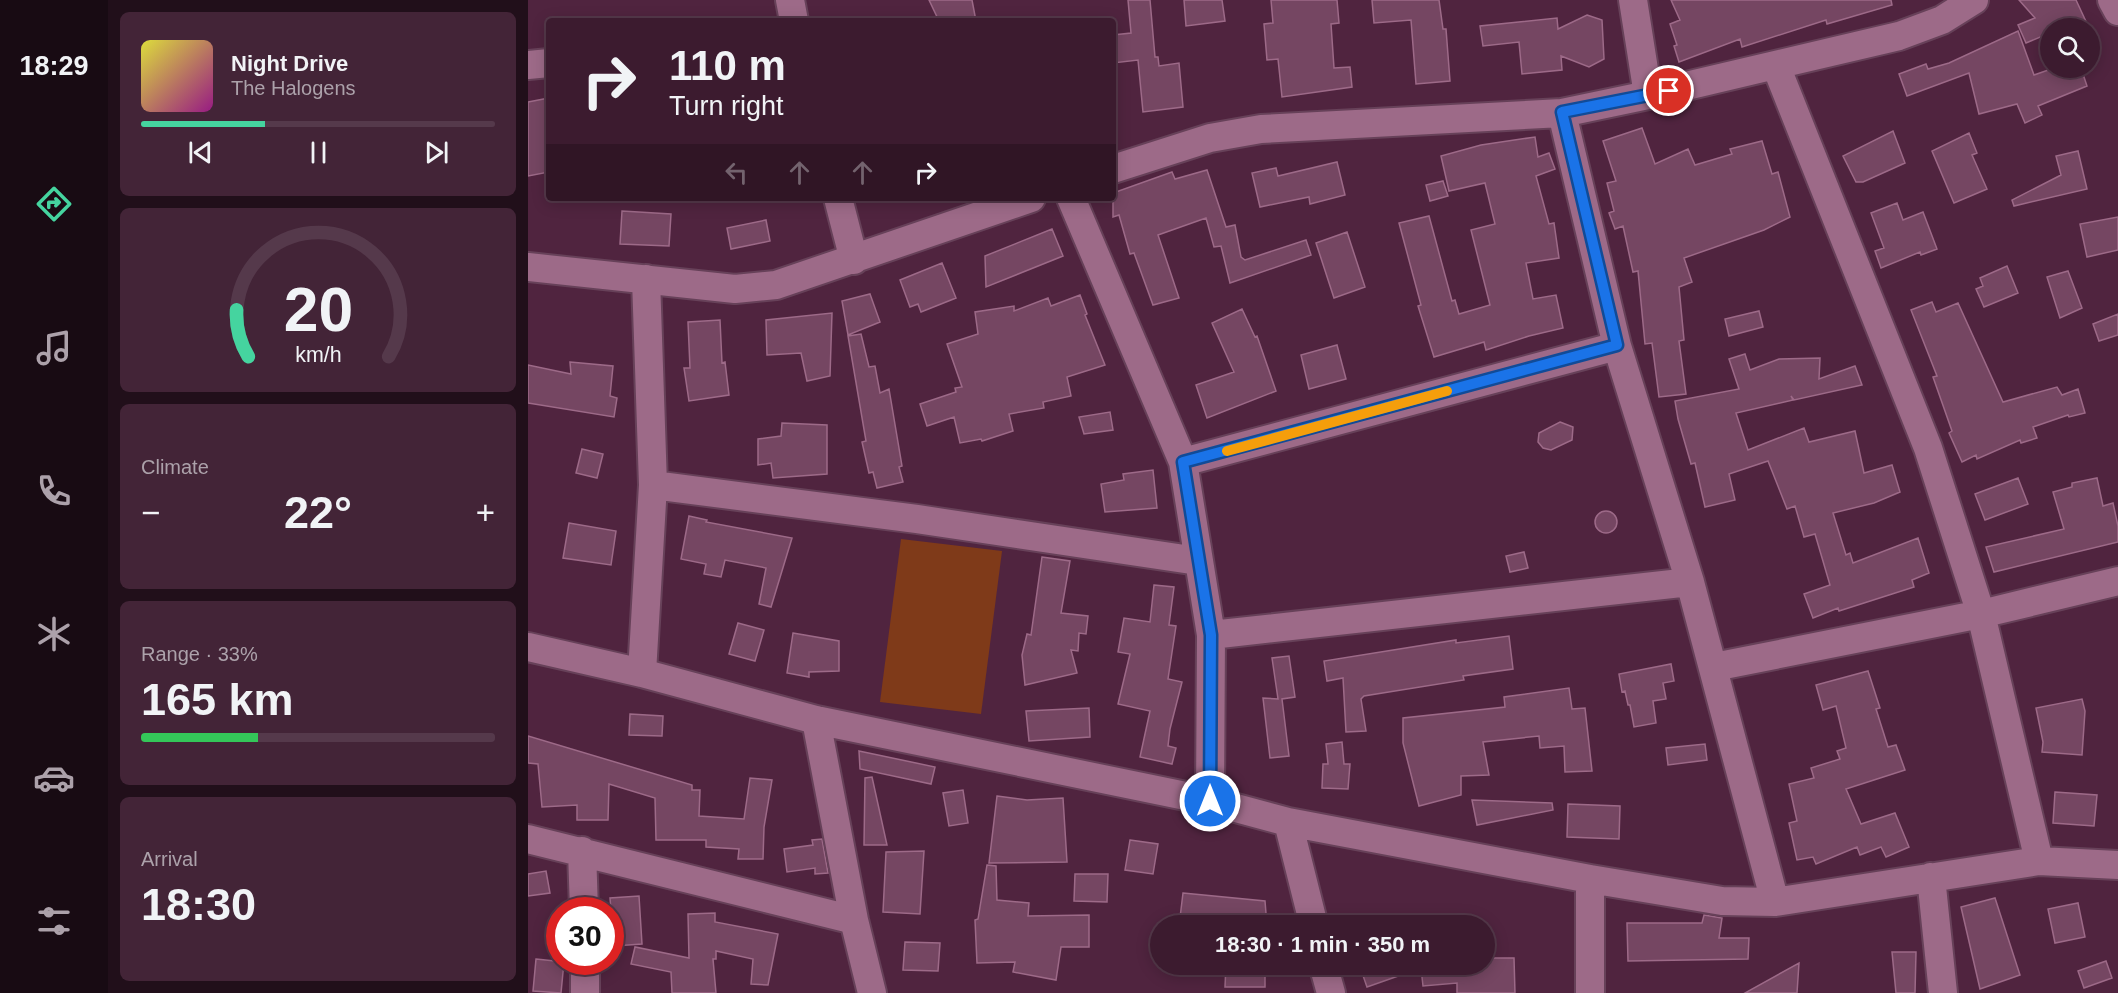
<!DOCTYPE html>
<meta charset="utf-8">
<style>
:root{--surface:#3c1b2f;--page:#432437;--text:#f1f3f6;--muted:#aca1aa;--line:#55394b;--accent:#45d49f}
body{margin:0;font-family:Helvetica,sans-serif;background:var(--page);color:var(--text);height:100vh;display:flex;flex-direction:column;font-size:22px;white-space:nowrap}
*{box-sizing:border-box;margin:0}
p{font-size:20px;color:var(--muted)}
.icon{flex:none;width:33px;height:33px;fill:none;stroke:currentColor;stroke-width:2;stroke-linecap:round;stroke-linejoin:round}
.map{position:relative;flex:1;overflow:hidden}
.side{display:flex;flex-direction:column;gap:12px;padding:12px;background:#210f1a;width:420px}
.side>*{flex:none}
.guide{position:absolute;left:18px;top:18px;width:570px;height:183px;border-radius:6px;box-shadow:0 3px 15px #0003,0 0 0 2px var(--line);background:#3c1b2f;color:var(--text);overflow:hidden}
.fabs{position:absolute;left:1512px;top:18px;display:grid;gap:12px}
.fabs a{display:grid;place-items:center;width:60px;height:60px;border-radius:50%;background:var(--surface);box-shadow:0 3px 15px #0003,0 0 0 2px var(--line);font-size:30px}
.speed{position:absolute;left:18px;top:897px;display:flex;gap:12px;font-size:30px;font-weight:700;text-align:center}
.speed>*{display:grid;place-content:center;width:78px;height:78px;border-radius:50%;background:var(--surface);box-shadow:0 3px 15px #0003,0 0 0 2px var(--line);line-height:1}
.speed .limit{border:9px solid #d22;background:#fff;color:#111}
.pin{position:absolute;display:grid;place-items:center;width:51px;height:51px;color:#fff;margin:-26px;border:3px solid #fff;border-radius:50%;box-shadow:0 2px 6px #0007}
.me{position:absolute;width:66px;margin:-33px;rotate:0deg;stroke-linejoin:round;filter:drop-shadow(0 0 4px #0008)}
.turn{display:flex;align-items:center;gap:21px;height:126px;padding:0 24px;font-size:27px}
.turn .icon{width:78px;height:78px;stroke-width:2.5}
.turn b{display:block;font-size:42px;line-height:51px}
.lanes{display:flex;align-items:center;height:57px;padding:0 24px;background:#0003;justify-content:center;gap:30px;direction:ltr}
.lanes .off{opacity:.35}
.big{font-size:45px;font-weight:700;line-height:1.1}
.side .tile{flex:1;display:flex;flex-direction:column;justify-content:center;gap:9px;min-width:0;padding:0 21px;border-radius:9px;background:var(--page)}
.side .dial{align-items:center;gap:0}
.dial svg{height:156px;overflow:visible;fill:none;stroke:var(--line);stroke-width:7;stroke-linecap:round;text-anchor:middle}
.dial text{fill:var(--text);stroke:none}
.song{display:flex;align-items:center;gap:18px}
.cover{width:72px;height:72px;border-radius:9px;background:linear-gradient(135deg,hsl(60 70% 55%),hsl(310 70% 35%))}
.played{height:6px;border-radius:3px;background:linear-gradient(90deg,var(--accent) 35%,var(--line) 35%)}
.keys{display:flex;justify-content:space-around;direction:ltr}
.heat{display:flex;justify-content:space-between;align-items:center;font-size:33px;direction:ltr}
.charge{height:9px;border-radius:4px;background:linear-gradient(90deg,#34c759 33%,var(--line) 0)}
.trip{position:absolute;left:622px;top:915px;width:345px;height:60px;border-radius:30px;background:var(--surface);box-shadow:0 3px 15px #0003,0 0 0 2px var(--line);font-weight:700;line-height:60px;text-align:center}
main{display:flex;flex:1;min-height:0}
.tab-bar{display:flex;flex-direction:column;width:108px;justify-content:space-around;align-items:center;background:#180b13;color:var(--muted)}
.tab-bar .icon{width:42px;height:42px}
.tab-bar .active{color:var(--accent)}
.tab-bar b{font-size:27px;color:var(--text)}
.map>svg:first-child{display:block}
.green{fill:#7f3a19}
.building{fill:#754662;stroke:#9d6a88;stroke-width:1.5}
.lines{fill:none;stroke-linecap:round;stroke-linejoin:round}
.minor-casing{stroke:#674159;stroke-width:32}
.minor{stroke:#9d6a88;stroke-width:28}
.route-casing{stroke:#114b97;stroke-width:15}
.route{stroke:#1a73e8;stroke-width:10}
.slow{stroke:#f59e0b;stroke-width:10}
</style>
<main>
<nav class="tab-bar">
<b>18:29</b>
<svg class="icon active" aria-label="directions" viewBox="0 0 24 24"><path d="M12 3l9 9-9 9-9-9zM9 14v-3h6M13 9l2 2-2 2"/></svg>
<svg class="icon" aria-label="music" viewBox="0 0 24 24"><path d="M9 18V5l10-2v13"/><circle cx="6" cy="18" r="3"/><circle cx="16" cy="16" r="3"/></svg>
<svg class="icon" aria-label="phone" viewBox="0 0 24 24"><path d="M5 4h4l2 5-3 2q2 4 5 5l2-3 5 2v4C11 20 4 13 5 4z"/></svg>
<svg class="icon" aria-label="climate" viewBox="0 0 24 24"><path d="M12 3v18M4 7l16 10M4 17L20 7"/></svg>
<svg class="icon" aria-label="car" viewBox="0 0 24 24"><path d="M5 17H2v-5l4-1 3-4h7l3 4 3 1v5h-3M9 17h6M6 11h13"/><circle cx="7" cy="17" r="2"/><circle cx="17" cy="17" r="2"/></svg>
<svg class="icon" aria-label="filters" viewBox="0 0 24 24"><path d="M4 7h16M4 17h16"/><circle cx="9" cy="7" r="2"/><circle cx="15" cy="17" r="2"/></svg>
</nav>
<section class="side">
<div class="tile">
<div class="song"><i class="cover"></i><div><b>Night Drive</b><p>The Halogens</p></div></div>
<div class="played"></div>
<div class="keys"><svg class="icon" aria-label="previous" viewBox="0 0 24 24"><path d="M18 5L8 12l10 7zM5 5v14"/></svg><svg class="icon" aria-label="pause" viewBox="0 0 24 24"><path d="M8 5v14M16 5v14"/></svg><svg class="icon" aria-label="next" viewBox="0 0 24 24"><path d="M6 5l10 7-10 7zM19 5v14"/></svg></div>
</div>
<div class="tile dial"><svg viewBox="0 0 100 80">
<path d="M14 69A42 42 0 1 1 86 69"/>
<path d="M14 69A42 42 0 0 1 8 45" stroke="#45d49f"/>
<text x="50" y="56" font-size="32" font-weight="700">20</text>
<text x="50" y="72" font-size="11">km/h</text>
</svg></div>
<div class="tile"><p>Climate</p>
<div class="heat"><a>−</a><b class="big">22°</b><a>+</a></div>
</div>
<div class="tile"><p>Range · 33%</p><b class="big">165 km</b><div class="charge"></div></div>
<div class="tile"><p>Arrival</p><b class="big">18:30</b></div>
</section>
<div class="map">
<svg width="1590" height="993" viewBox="0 0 1590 993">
<rect width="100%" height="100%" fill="#50243f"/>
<path class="green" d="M373,539L474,551L453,714L352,702Z"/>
<path class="building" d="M401,0H444L448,21H411Z
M600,0H622L627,57H630L631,66L651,63L655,107L615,112L610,60L585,63V35L603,33Z
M656,0H694L697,21L658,26Z
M743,0H809L811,23L803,24L806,68L822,67L824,87L754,97L750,59L739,60L736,24L745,23Z
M844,0H911L915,29H918L922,81L888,84L883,20L846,23Z
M1143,0H1363L1364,5L1299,24L1298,20L1214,47L1212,39L1151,62L1146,46L1149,45L1142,24L1152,20Z
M1491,0H1548L1561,28H1522V33L1498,43L1490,25L1507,18Z
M1059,15L1074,20L1076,59L1061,67L1033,56L1034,70L994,74L991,42L955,46L952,26L1029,18L1030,29Z
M1490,31L1506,75L1526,68H1553L1559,86L1510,106L1514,115L1497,123L1489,104L1451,114L1441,73L1379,96L1371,74L1398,64L1400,69L1421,63Z
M21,98V172L0,176V102Z
M1114,128L1127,164L1160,149L1167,165L1204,154L1202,149L1234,141L1244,174L1250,172L1262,217L1236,230L1156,258L1164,282L1151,287L1156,340L1151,341L1158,394L1131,397L1124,343L1117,344L1110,271L1105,272L1095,226L1087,229L1081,213L1086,211L1079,183L1088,181L1075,141Z
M1365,131L1377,163L1335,182H1328L1315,156Z
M1441,133L1449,153L1444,155L1459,189L1426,203L1404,151Z
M1007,137L1010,157L1021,153L1027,169L1008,176L1021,224L1026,223L1031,258L998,263L1005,299L1028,295L1035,328L1001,336L958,350L956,342L906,357L890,306L893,305L871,223L901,216L924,301L927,300L931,314L962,305L943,230L967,224L957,183L921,191L913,156L953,145Z
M1550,151L1559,189L1486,206L1484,200L1533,175L1528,156Z
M809,162L817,195L782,204L781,197L732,207L724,173L748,168L750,176Z
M679,170L698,227L707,225L713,257L717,260L778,240L783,255L702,283L693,246L686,247L678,218L630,235L651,298L625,305L606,253L602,254L591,215L585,217V193L644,172L647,179Z
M915,181L920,196L902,201L898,185Z
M1369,203L1375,220L1395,212L1409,249L1393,255L1392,252L1353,268L1347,251L1356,248L1343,213Z
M94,211L143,214L141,246L92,244Z
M1590,217V250L1559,257L1552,224Z
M238,220L242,241L203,249L199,228Z
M524,229L535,256L458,287L457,256Z
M819,232L837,287L806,298L788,243Z
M414,263L428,298L393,312L390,304L382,307L372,280Z
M1479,266L1490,293L1456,307L1448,289L1455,286L1452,278Z
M1540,271L1554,308L1532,318L1519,277Z
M342,294L352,322L320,335L314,301Z
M552,295L559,314L557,315L577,365L539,377L543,396L515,402L516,408L481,414L485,431L454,441L453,439L432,443L426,417L399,426L392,404L428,392L427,388L434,387L419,344L450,334L447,312L486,306V311L520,298L523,306Z
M1404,302L1408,312L1430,303L1475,402L1529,387L1534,395L1550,389L1557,413L1541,417L1540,415L1505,427L1509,438L1493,443L1492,440L1449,459L1448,455L1434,462L1421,433L1424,431L1405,377L1409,376L1383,310Z
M714,309L727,337L729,336L748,391L679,418L668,385L706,372L684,323Z
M1231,311L1235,327L1201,336L1197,319Z
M304,313L302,376L279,381L273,353L239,355L238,320Z
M1590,314V335L1571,341L1565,324Z
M192,320L194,363L197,362L201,395L161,401L156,368H162L160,322Z
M333,334L341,367L347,366L352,393L361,389L374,466L371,467L375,482L349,488L345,472L341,473L334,442L338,441L320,336Z
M809,345L818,379L781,389L773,355Z
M1217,354L1222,370L1251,359L1292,358L1291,379L1327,366L1334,385L1266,400L1263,396L1265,400L1208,413L1220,450L1276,428L1281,442L1327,431L1336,473L1364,465L1372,492L1346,503L1305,513L1318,555L1322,553L1325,563L1390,538L1401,573L1384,580L1386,587L1311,611L1310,608L1285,618L1276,594L1302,585L1287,534L1276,537L1267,506L1259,509L1240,461L1201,474L1207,500L1177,507L1167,463L1163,464L1150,419L1147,401L1211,389L1201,359Z
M42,362L85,366L82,396L89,398L86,417L0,403V365L43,374Z
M582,412L585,430L556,434L551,417Z
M1032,422L1045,427L1044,440L1023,450L1015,448L1010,442L1011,433Z
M254,423L299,425V474L245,478L243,463L230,465V439L253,436Z
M54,449L75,454L69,478L48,473Z
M625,470L629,508L577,512L573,484L596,480L595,474Z
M1490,478L1500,504L1457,520L1447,494Z
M1569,478L1575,506L1585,503L1590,526V542L1466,572L1458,547L1536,529L1525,492L1544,487V483Z
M1067 522a11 11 0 1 1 22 0a11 11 0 1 1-22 0Z
M161,516L179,520L178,522L264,538L243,607L231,604L238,568L197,560L193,577L176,574L178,564L153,559Z
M41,523L88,531L83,565L35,558Z
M996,552L1000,568L982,572L978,556Z
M514,557L542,561L533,613L560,616L558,634L551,633L550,651L543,650L549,673L497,685L494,655L499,634L503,635Z
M626,585L646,587L641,625L648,626L640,679L654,682L642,729L640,746L648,748L644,764L612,757L622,711L590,704L602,654L590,652L596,618L622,622Z
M210,623L236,630L227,661L201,654Z
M265,633L311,641V671L281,672V677L259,673Z
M981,636L985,669L935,676L936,680L836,696L833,699L838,731L818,732L815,678L799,681L796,661L928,640V643Z
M761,656L767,697L754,699L761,756L742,758L735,698L750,699L744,658Z
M1143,664L1146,681L1135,683L1138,699L1125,701L1128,723L1106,727L1102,705H1100L1097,691L1094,692L1091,674Z
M1340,671L1352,708L1348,709L1360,747L1368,745L1377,770L1318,789L1333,824L1367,813L1381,847L1358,857L1353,847L1332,855L1329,847L1288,864L1285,857L1269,860L1261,823L1269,821L1261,784L1286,778L1283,768L1312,759L1309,751L1318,748L1308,706L1295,710L1288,685Z
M1041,688L1044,709L1057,708L1064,771L1037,772L1036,746L1012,748L1011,736L955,742L961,775L933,776V795L891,806L875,743V718L977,707L976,697Z
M1554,699L1557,711L1554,755L1514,752L1515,742L1508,708Z
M561,708L562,737L501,741L498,711Z
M102,714L135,716L134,736L101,735Z
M0,736L164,785V790H172L171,816L216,819L222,778L244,780L236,827L235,859H210L211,849L178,847V840H128L127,798L81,784L80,820H49V805L14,807L10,764L0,763Z
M814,742L816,764H822L820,789L794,788L795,764H800L798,744Z
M1177,744L1179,760L1140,765L1138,748Z
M331,751L407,767L403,784L332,769Z
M344,777L359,845H336L337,778Z
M435,790L440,823L421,826L415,793Z
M1527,792L1569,795L1566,826L1525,823Z
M469,796L499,800L535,798L539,862L461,863Z
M944,800L1024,803L1025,810L949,825Z
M1040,804L1092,806L1091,839L1039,837Z
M294,839L300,873L287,874V868L259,872L256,849L285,845L284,840Z
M602,840L630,844L625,874L597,870Z
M396,851L392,914L355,912L358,852Z
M459,865L468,866L469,900L501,903L500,916L561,915V947H533L528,980L485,972L487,962L449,963L447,920L450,919Z
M18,871L22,893L0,896V874Z
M547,874H580L579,902L546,901Z
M655,893L737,901L739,926H651Z
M111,896L114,944L86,946L82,898Z
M1467,898L1492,975L1452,989L1433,907Z
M1550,903L1557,937L1527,943L1520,909Z
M187,913V922L250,934L240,985L223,984L225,959L188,951V959H185L188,993H144L143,972L103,964L107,947L161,958L160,914Z
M1176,915L1194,918L1191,938H1221L1220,959L1100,961L1099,923H1174Z
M377,942L412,943L410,971L375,970Z
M1364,952H1388L1387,993H1368Z
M957,958H986L987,993H929V983L895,986L893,968L839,987L831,964H957Z
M8,959L36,962L33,993L5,991Z
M1578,961L1584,978L1556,988L1550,971Z
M1271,963L1269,993H1217Z
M698,964L737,965V987H697Z"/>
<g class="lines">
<defs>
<path id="minor" d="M262,0L266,21
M1105,0L1120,95
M1584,0L1590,11
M0,65L21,63
M1248,66L1400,448L1453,614L1511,861
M1034,113L1089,346L1162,582L1247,902
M585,169L682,138L733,129L1034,113L1120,95L1371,36L1414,20L1446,0
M310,198L326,260
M543,198L655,462L683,635L682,801
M0,267L207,289L248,285L503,198
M655,462L1089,346
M125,485L389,519L670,561
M683,635L1162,582
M0,647L114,673L288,720L682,801L760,822L1062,879L1194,901L1247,902L1511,861L1590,865
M1186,667L1453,614L1590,581
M114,673L125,485L118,279
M288,720L326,920L344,993
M760,822L786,926
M0,839L326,920
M54,851L56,910
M1403,877L1415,993
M57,962V993
M795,964L803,993
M1062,993V879"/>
</defs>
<use href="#minor" class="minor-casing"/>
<use href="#minor" class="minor"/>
</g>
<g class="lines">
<defs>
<path id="route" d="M682,801L683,635L655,462L1089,345L1034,112L1141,91"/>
</defs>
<use href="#route" class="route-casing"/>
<use href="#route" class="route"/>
<path class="slow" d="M699,451L919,391"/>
</g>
</svg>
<div class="fabs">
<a><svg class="icon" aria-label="search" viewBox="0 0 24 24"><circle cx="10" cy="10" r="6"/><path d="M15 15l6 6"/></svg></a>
</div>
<div class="speed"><div class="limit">30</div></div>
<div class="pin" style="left:1141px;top:91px;background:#d93025"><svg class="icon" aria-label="arrive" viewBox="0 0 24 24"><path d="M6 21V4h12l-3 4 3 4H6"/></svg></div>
<svg class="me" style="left:682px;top:801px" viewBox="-20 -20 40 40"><circle r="17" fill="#1a73e8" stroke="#fff" stroke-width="3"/><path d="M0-11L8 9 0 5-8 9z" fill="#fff"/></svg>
<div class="trip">18:30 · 1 min · 350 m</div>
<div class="guide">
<div class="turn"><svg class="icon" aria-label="right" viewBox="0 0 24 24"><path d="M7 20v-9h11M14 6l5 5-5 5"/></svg><div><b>110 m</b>Turn right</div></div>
<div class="lanes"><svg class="icon off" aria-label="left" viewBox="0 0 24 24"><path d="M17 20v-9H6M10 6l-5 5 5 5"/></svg><svg class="icon off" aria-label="ahead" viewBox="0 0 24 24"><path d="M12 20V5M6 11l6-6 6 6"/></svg><svg class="icon off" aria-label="ahead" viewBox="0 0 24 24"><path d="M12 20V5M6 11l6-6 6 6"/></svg><svg class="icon" aria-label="right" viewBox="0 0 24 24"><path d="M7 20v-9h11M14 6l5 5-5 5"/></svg></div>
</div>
</div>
</main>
